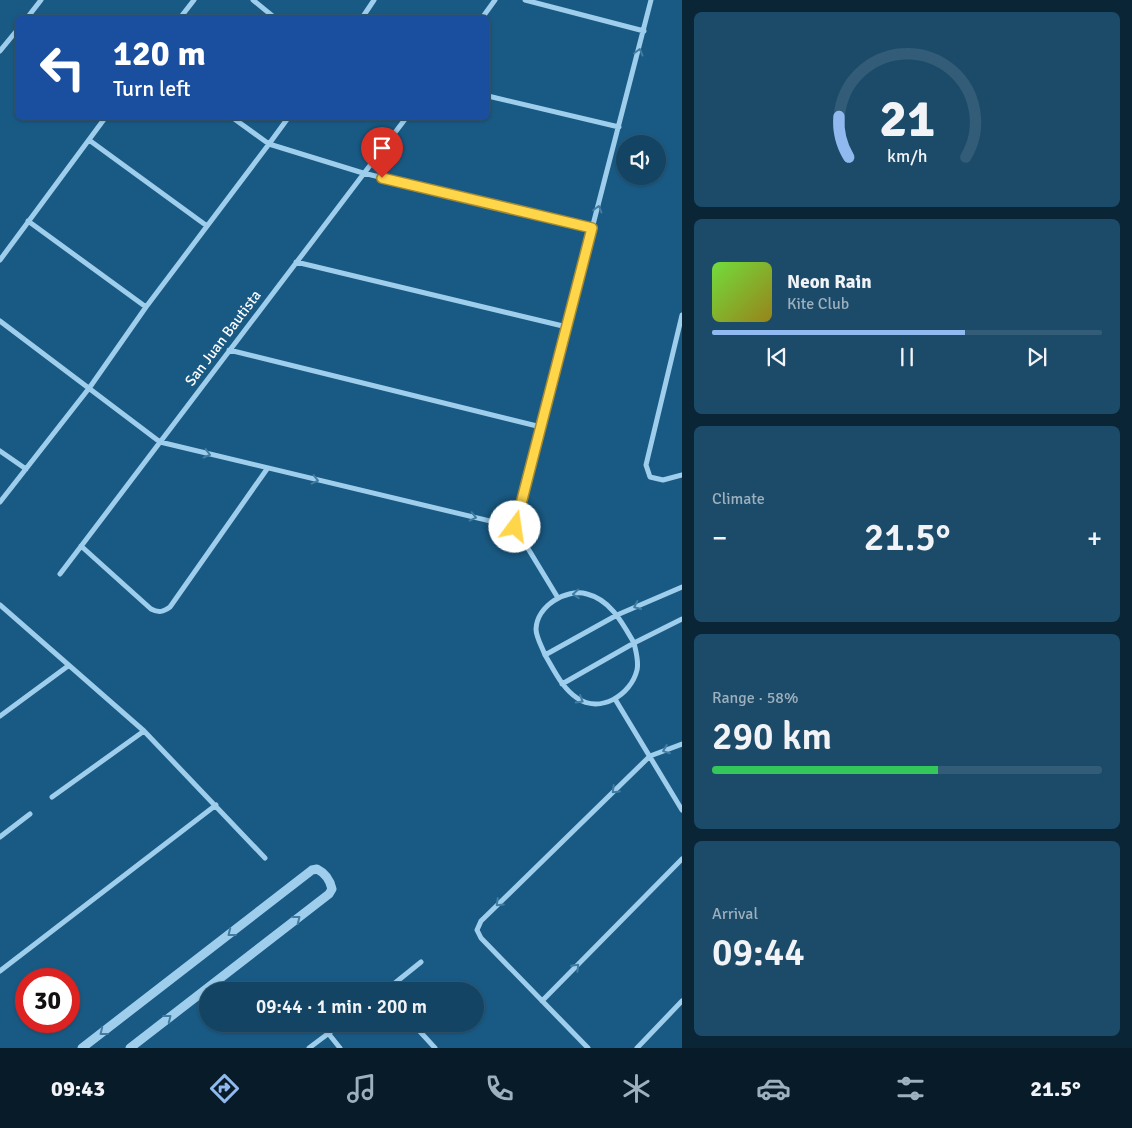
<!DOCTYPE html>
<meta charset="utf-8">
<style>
:root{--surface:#134463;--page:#1c4b69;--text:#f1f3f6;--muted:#9db0be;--line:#325c78;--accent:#90b9f0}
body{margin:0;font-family:Signika,sans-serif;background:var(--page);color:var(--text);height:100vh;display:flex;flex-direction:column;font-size:19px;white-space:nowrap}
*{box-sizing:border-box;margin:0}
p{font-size:16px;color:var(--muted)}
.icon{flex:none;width:28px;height:28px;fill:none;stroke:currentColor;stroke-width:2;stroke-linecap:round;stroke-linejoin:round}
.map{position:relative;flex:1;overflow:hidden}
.sheet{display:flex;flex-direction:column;gap:12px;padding:12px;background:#0a2536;width:450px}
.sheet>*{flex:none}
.top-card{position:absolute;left:15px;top:15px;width:475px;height:105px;border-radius:8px;box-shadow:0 1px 4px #0004,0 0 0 1px var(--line);background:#1a4fa0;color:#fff;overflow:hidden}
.tools{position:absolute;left:616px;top:135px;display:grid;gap:10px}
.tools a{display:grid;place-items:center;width:50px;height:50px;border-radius:50%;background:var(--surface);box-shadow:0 1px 4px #0004,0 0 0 1px var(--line);font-size:25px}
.speed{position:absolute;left:15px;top:968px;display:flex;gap:10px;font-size:25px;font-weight:700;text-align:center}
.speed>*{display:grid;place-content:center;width:65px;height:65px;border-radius:50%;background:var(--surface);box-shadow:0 1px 4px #0004,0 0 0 1px var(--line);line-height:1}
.speed .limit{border:8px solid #d22;background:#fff;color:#111}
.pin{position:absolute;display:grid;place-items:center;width:42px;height:42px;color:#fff;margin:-51px -21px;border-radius:50% 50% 50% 0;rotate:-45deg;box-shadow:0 0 5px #0007}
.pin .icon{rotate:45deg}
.me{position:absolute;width:55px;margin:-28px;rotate:14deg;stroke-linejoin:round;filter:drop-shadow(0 0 4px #0008)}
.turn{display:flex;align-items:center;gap:18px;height:105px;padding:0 15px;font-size:22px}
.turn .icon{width:65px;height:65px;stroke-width:2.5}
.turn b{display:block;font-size:35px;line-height:42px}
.big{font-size:38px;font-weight:600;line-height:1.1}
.sheet .tile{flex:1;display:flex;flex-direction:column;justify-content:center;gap:8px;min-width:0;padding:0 18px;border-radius:8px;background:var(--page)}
.sheet .dial{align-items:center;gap:0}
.dial svg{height:130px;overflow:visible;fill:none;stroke:var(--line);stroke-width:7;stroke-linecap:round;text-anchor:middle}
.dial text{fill:var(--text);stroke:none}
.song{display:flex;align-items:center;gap:15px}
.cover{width:60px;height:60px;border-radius:8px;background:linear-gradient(135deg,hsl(100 70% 55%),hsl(50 70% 35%))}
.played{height:5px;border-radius:2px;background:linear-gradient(90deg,var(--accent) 65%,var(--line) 65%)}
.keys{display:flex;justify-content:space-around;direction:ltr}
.heat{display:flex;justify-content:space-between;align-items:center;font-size:28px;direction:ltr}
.charge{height:8px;border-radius:4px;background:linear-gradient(90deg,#34c759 58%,var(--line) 0)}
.trip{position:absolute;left:199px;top:982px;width:285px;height:50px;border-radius:25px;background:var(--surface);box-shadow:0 1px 4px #0004,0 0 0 1px var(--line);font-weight:600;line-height:50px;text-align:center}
.menu{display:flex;height:80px;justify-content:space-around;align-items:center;background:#081b28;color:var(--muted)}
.menu .icon{width:35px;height:35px}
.menu .on{color:var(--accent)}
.menu b{font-size:22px;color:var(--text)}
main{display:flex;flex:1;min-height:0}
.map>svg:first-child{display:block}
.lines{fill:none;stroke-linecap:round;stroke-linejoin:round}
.minor{stroke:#9eceec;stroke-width:5}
.tertiary{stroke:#9eceec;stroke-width:9}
.oneway{stroke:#417da3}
.route-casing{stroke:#a68a30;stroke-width:12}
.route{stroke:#ffd54a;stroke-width:9}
.labels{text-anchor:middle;stroke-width:5;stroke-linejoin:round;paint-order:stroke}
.street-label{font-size:15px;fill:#fff;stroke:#195a84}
</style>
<main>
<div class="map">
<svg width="682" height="1048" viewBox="0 0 682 1048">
<rect width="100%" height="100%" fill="#195a84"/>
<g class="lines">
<path class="minor" d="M253,0L275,18
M525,0L644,31
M27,18L41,0
M180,18L194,0
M362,18L374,0
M482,18L495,0
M0,51L18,29
M488,96L619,127
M233,118L269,144L288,118
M89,140L207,226
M28,221L146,307
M0,260L105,118
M296,262L567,327
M682,315L646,465L650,477L663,480L682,475
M0,321L160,442L515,527L558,598
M229,350L541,427
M0,451L26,469
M0,502L90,387L146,307L269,144L363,173L593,228
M515,527L651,0
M81,546L151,609C159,613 163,612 170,607L267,469
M60,574L406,118
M682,587L617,615L545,655C554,670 562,688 577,698C600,714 631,695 637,670C639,661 636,652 634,643L682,619
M0,605L144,731L265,858
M545,655C542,647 536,637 536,629C537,606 566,588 587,594C611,600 623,624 634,643L562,684
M615,699L682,810
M0,716L68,666
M52,797L144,731
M0,837L30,814
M0,971L216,805
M385,991L421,962
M542,1001L682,859
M413,1024L435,1048
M328,1033L340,1048
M309,1048L341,1024
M588,1048L481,938L477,930L481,921L650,756L682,744
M637,1048L682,1001"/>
<path class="tertiary" d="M82,1048L312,870L317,869C325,873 330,880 332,889L329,894L130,1048"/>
</g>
<defs><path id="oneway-chevron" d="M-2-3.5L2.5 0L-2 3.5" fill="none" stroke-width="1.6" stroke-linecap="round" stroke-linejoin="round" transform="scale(1.25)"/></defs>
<g class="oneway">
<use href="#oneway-chevron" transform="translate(639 52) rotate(-75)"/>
<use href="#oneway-chevron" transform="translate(598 209) rotate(-75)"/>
<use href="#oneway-chevron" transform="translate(207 454) rotate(14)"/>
<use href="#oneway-chevron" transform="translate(315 480) rotate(13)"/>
<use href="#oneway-chevron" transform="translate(473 517) rotate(13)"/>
<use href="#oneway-chevron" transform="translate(576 594) rotate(176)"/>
<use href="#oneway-chevron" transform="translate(637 606) rotate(155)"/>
<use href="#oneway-chevron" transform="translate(580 700) rotate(31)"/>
<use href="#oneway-chevron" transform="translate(666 750) rotate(159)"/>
<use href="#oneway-chevron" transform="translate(615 790) rotate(136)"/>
<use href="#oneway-chevron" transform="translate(499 903) rotate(136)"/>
<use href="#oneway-chevron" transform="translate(297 919) rotate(-38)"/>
<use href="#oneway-chevron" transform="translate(231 933) rotate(142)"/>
<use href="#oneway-chevron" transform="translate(576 967) rotate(-46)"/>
<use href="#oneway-chevron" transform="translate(168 1018) rotate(-38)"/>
<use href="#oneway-chevron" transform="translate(103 1032) rotate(142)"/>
</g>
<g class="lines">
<defs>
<path id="route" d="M382,178L592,228L515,527"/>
</defs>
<use href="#route" class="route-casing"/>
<use href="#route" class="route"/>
</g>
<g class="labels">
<g class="street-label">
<text transform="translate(223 338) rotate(-53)" y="5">San Juan Bautista</text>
</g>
</g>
</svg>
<div class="tools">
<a><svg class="icon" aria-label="sound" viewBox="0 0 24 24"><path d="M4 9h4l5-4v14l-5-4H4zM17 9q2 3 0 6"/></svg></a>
</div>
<div class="speed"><div class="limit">30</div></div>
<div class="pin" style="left:382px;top:178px;background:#d93025"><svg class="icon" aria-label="arrive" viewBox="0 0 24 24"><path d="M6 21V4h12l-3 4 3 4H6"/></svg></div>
<svg class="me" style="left:515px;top:527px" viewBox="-20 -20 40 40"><circle r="19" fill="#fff"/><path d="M0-13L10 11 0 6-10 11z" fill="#ffd54a"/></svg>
<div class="trip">09:44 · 1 min · 200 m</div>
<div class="top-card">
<div class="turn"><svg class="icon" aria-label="left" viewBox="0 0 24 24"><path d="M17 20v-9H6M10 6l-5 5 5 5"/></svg><div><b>120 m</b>Turn left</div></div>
</div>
</div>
<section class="sheet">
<div class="tile dial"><svg viewBox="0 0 100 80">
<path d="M14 69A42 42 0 1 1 86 69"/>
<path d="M14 69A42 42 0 0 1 8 44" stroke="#90b9f0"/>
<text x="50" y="56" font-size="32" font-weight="700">21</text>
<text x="50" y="72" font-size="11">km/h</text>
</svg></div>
<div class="tile">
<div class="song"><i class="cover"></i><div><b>Neon Rain</b><p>Kite Club</p></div></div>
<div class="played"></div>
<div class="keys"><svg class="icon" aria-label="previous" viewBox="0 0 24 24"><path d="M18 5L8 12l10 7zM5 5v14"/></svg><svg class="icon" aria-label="pause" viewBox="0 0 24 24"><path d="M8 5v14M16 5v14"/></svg><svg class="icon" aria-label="next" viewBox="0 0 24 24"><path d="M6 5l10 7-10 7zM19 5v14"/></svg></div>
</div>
<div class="tile"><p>Climate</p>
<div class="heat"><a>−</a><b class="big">21.5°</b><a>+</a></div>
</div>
<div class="tile"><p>Range · 58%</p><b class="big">290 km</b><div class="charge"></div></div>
<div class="tile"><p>Arrival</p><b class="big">09:44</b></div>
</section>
</main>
<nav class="menu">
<b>09:43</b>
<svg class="icon on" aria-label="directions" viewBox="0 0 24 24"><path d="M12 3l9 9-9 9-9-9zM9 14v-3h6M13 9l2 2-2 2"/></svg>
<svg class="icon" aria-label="music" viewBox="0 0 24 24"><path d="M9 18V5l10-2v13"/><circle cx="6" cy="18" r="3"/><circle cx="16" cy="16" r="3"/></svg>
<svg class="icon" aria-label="phone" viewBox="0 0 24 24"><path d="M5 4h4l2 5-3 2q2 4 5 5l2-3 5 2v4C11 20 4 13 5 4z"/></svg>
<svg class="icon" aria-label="climate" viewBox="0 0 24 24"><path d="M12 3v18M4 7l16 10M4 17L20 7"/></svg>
<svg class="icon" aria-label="car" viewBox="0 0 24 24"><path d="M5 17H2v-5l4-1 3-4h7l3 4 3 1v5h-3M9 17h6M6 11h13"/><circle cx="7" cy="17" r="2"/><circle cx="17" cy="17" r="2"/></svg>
<svg class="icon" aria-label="filters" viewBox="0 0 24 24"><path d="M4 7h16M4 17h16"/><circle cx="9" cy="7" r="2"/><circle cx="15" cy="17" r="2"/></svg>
<b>21.5°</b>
</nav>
